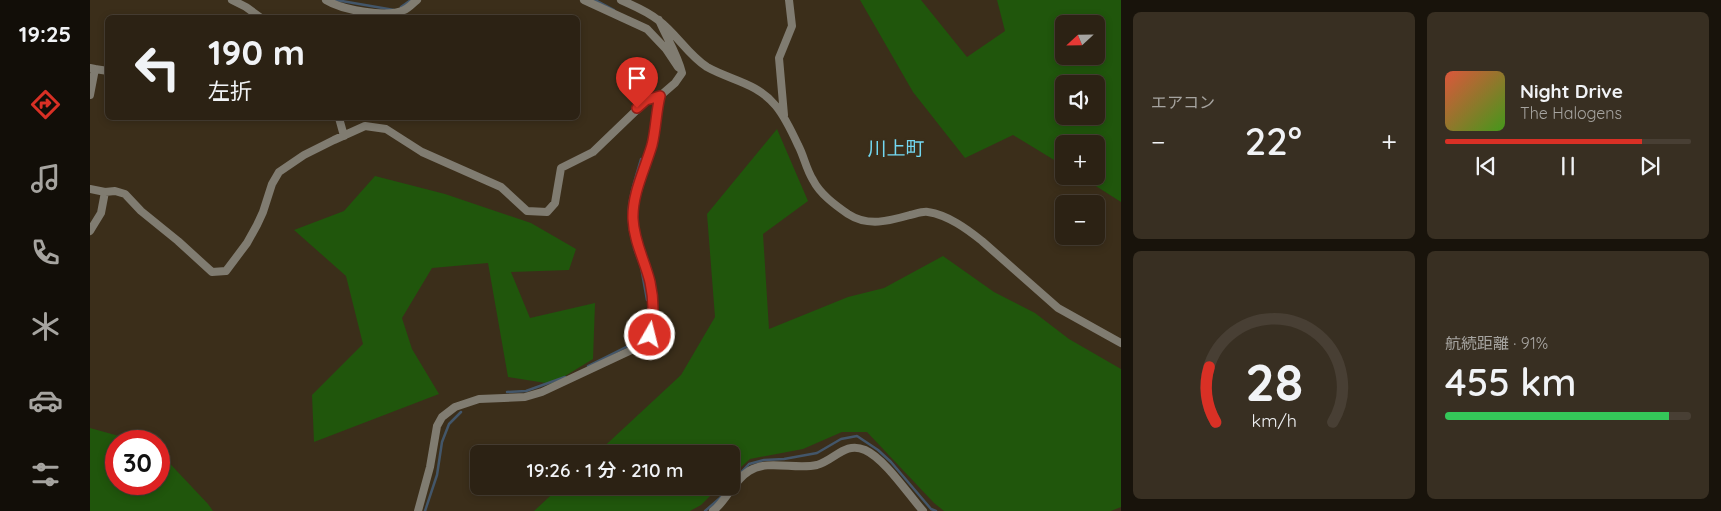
<!DOCTYPE html>
<html lang="ja">
<meta charset="utf-8">
<style>
:root{--surface:#2c2214;--page:#382f22;--text:#f1f3f6;--muted:#a6a4a0;--line:#483f34;--accent:#d93025}
body{margin:0;font-family:Quicksand,"Noto Sans JP",sans-serif;background:var(--page);color:var(--text);height:100vh;display:flex;flex-direction:column;font-size:19px;white-space:nowrap}
*{box-sizing:border-box;margin:0}
p{font-size:16px;color:var(--muted)}
.icon{flex:none;width:28px;height:28px;fill:none;stroke:currentColor;stroke-width:2;stroke-linecap:round;stroke-linejoin:round}
.map{position:relative;flex:1;overflow:hidden}
.panel{display:flex;flex-direction:column;gap:12px;padding:12px;background:#18130b;width:600px}
.panel>*{flex:none}
.banner{position:absolute;left:15px;top:15px;width:475px;height:105px;border-radius:8px;box-shadow:0 2px 8px #0003,0 0 0 1px var(--line);background:#2c2214;color:var(--text);overflow:hidden}
.needle{width:32px;rotate:248deg}
.controls{position:absolute;left:965px;top:15px;display:grid;gap:10px}
.controls a{display:grid;place-items:center;width:50px;height:50px;border-radius:8px;background:var(--surface);box-shadow:0 2px 8px #0003,0 0 0 1px var(--line);font-size:25px}
.speed{position:absolute;left:15px;top:430px;display:flex;gap:10px;font-size:25px;font-weight:700;text-align:center}
.speed>*{display:grid;place-content:center;width:65px;height:65px;border-radius:50%;background:var(--surface);box-shadow:0 2px 8px #0003,0 0 0 1px var(--line);line-height:1}
.speed .limit{border:8px solid #d22;background:#fff;color:#111}
.pin{position:absolute;display:grid;place-items:center;width:42px;height:42px;color:#fff;margin:-51px -21px;border-radius:50% 50% 50% 0;rotate:-45deg;box-shadow:0 0 5px #0007}
.pin .icon{rotate:45deg}
.me{position:absolute;width:55px;margin:-28px;rotate:8deg;stroke-linejoin:round;filter:drop-shadow(0 0 4px #0008)}
.turn{display:flex;align-items:center;gap:18px;height:105px;padding:0 20px;font-size:22px}
.turn .icon{width:65px;height:65px;stroke-width:2.5}
.turn b{display:block;font-size:35px;line-height:42px}
.big{font-size:38px;font-weight:600;line-height:1.1}
.panel .card{flex:1;display:flex;flex-direction:column;justify-content:center;gap:8px;min-width:0;padding:0 18px;border-radius:8px;background:var(--page)}
.panel .dial{align-items:center;gap:0}
.dial svg{height:130px;overflow:visible;fill:none;stroke:var(--line);stroke-width:7;stroke-linecap:round;text-anchor:middle}
.dial text{fill:var(--text);stroke:none}
.song{display:flex;align-items:center;gap:15px}
.cover{width:60px;height:60px;border-radius:8px;background:linear-gradient(135deg,hsl(10 70% 55%),hsl(100 70% 35%))}
.played{height:5px;border-radius:2px;background:linear-gradient(90deg,var(--accent) 80%,var(--line) 80%)}
.keys{display:flex;justify-content:space-around;direction:ltr}
.heat{display:flex;justify-content:space-between;align-items:center;font-size:28px;direction:ltr}
.charge{height:8px;border-radius:4px;background:linear-gradient(90deg,#34c759 91%,var(--line) 0)}
.panel .tiles{flex:1;display:grid;gap:12px;grid-template-columns:repeat(2,1fr)}
.trip{position:absolute;left:380px;top:445px;width:270px;height:50px;border-radius:8px;background:var(--surface);box-shadow:0 2px 8px #0003,0 0 0 1px var(--line);font-weight:600;line-height:50px;text-align:center}
main{display:flex;flex:1;min-height:0}
.dock{display:flex;flex-direction:column;width:90px;justify-content:space-around;align-items:center;background:#120e08;color:var(--muted)}
.dock .icon{width:35px;height:35px}
.dock .on{color:var(--accent)}
.dock b{font-size:22px;color:var(--text)}
.map>svg:first-child{display:block}
.green{fill:#20560c;fill-rule:evenodd}
.lines{fill:none;stroke-linecap:round;stroke-linejoin:round}
.stream{stroke:#435669;stroke-width:2.5}
.minor{stroke:#807c71;stroke-width:8}
.route-casing{stroke:#8d1f18;stroke-width:12}
.route{stroke:#d93025;stroke-width:9}
.labels{text-anchor:middle;stroke-width:5;stroke-linejoin:round;paint-order:stroke}
.quarter-label{font-size:19px;fill:#73d7f0;stroke:#3b2e1a}
</style>
<main>
<nav class="dock">
<b>19:25</b>
<svg class="icon on" aria-label="directions" viewBox="0 0 24 24"><path d="M12 3l9 9-9 9-9-9zM9 14v-3h6M13 9l2 2-2 2"/></svg>
<svg class="icon" aria-label="music" viewBox="0 0 24 24"><path d="M9 18V5l10-2v13"/><circle cx="6" cy="18" r="3"/><circle cx="16" cy="16" r="3"/></svg>
<svg class="icon" aria-label="phone" viewBox="0 0 24 24"><path d="M5 4h4l2 5-3 2q2 4 5 5l2-3 5 2v4C11 20 4 13 5 4z"/></svg>
<svg class="icon" aria-label="climate" viewBox="0 0 24 24"><path d="M12 3v18M4 7l16 10M4 17L20 7"/></svg>
<svg class="icon" aria-label="car" viewBox="0 0 24 24"><path d="M5 17H2v-5l4-1 3-4h7l3 4 3 1v5h-3M9 17h6M6 11h13"/><circle cx="7" cy="17" r="2"/><circle cx="17" cy="17" r="2"/></svg>
<svg class="icon" aria-label="filters" viewBox="0 0 24 24"><path d="M4 7h16M4 17h16"/><circle cx="9" cy="7" r="2"/><circle cx="15" cy="17" r="2"/></svg>
</nav>
<div class="map">
<svg width="1031" height="511" viewBox="0 0 1031 511">
<rect width="100%" height="100%" fill="#3b2e1a"/>
<path class="green" d="M770,0H831L877,57L915,31L907,0H1031V202L990,176H1006V144H974V166L923,135L875,158L823,92ZM974,24H1006V56H974ZM974,84H1006V116H974Z
M687,129L718,201L673,234L679,329L758,297L794,288L853,256L904,292L945,313L979,339L1031,369V507L1021,511H854L844,503L777,432H752L713,449L660,459L641,476V454H506L591,375L625,317L617,214Z
M285,176L355,194L441,223L486,249L479,270L421,272L440,318L505,303L503,359L462,384L418,377L398,263L342,268L312,318L322,349L349,394L224,442L222,395L273,344L256,276L204,230L254,211Z
M0,428L47,441H26V484H69V452L118,504L123,511H0Z
M471,486H630L611,505L600,511H444Z"/>
<g class="lines">
<path class="stream" d="M246,0L304,10
M505,0L524,10
M311,7L321,0
M543,243C533,209 542,191 551,159
M544,248L551,267L557,300
M498,366L546,342
M417,392L436,391L475,377
M642,482L659,464L674,460L694,459L727,453L751,439L767,436L788,450L801,462L841,509L846,511
M335,511L347,475L352,442L359,424L371,412
M615,511L630,498L639,486"/>
<path class="minor" d="M142,0L156,7L171,18
M236,0C252,10 297,18 314,10C319,8 323,3 327,0
M494,0L557,29L576,49L588,67
M531,0C544,6 557,11 568,20C586,33 598,55 617,67C642,81 666,82 686,106C695,117 702,132 708,145C714,156 716,169 723,180C730,194 745,205 758,214C778,227 799,221 820,215C825,214 833,211 838,212C858,215 877,229 892,241L968,308L1031,343
M0,68L5,69L0,95
M5,69L18,71
M694,115L689,58L702,26L699,0
M249,118L254,136
M0,189L15,192L25,191L35,194L51,211L88,241L122,272L136,271L157,243L167,225L173,212L182,184L189,172L214,155L244,140L275,126L296,129L332,152L411,187L437,211L457,212L465,203L471,168L503,152L556,101L570,96L585,83L592,73C587,53 577,39 569,20
M0,231L11,213L15,192
M328,511L340,467L347,426L352,417L365,407L389,399L435,397L452,392L546,348L560,335L563,324L564,306L560,281L546,241L543,219L544,205L562,144L570,96
M623,511C637,500 643,481 659,471C678,459 705,470 727,465C745,460 755,441 775,450C795,459 818,494 833,511"/>
</g>
<g class="lines">
<defs>
<path id="route" d="M547,108L556,100L570,96C566,112 566,129 562,145C555,169 542,194 543,219C544,242 555,261 560,282C564,300 564,318 560,335"/>
</defs>
<use href="#route" class="route-casing"/>
<use href="#route" class="route"/>
</g>
<g class="labels">
<g class="quarter-label">
<text x="806" y="155">川上町</text>
</g>
</g>
</svg>
<div class="controls">
<a><svg class="needle" viewBox="-14 -14 28 28"><path d="M0-13l5 13h-10z" fill="#e53935"/><path d="M0 13l5-13h-10z" fill="#a6a4a0"/></svg></a>
<a><svg class="icon" aria-label="sound" viewBox="0 0 24 24"><path d="M4 9h4l5-4v14l-5-4H4zM17 9q2 3 0 6"/></svg></a>
<a>+</a>
<a>−</a>
</div>
<div class="speed"><div class="limit">30</div></div>
<div class="pin" style="left:547px;top:108px;background:#d93025"><svg class="icon" aria-label="arrive" viewBox="0 0 24 24"><path d="M6 21V4h12l-3 4 3 4H6"/></svg></div>
<svg class="me" style="left:560px;top:335px" viewBox="-20 -20 40 40"><circle r="17" fill="#d93025" stroke="#fff" stroke-width="3"/><path d="M0-11L8 9 0 5-8 9z" fill="#fff"/></svg>
<div class="trip">19:26 · 1 分 · 210 m</div>
<div class="banner">
<div class="turn"><svg class="icon" aria-label="left" viewBox="0 0 24 24"><path d="M17 20v-9H6M10 6l-5 5 5 5"/></svg><div><b>190 m</b>左折</div></div>
</div>
</div>
<section class="panel">
<div class="tiles">
<div class="card"><p>エアコン</p>
<div class="heat"><a>−</a><b class="big">22°</b><a>+</a></div>
</div>
<div class="card">
<div class="song"><i class="cover"></i><div><b>Night Drive</b><p>The Halogens</p></div></div>
<div class="played"></div>
<div class="keys"><svg class="icon" aria-label="previous" viewBox="0 0 24 24"><path d="M18 5L8 12l10 7zM5 5v14"/></svg><svg class="icon" aria-label="pause" viewBox="0 0 24 24"><path d="M8 5v14M16 5v14"/></svg><svg class="icon" aria-label="next" viewBox="0 0 24 24"><path d="M6 5l10 7-10 7zM19 5v14"/></svg></div>
</div>
<div class="card dial"><svg viewBox="0 0 100 80">
<path d="M14 69A42 42 0 1 1 86 69"/>
<path d="M14 69A42 42 0 0 1 10 35" stroke="#d93025"/>
<text x="50" y="56" font-size="32" font-weight="700">28</text>
<text x="50" y="72" font-size="11">km/h</text>
</svg></div>
<div class="card"><p>航続距離 · 91%</p><b class="big">455 km</b><div class="charge"></div></div>
</div>
</section>
</main>
